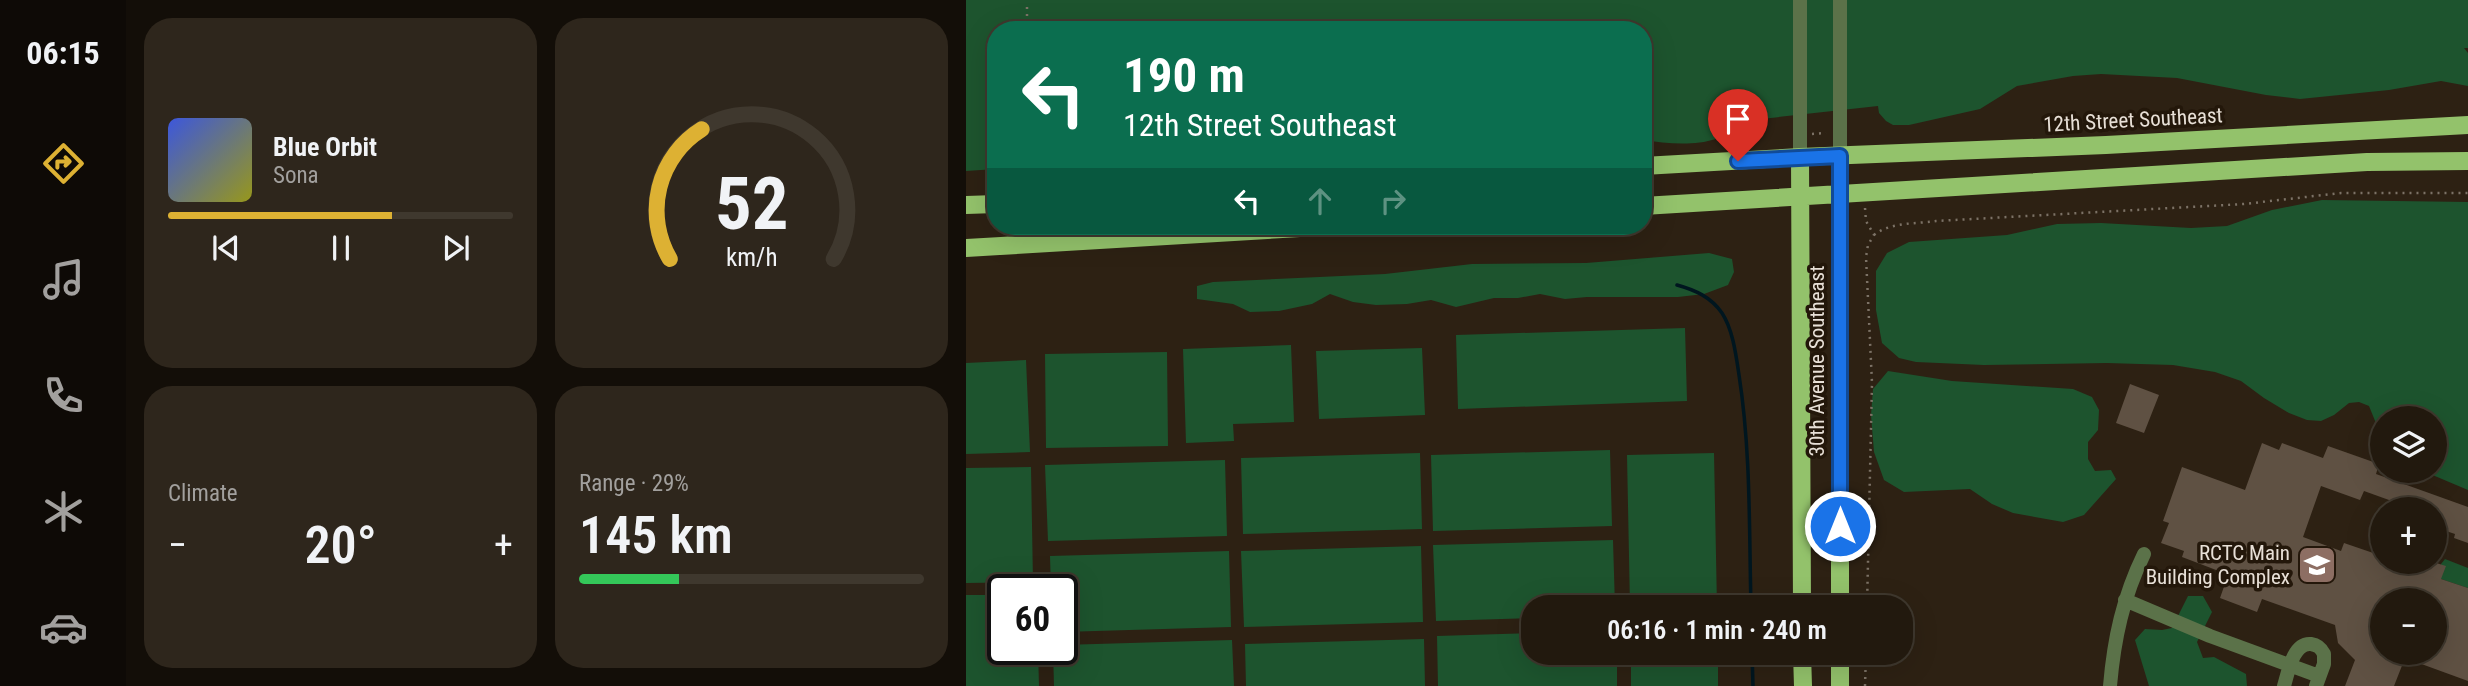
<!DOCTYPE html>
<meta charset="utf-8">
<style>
:root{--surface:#22190e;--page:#2e261c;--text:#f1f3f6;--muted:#a2a09e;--line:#3f382e;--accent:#ddb133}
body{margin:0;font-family:"Roboto Condensed",sans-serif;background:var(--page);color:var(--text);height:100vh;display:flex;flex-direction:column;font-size:26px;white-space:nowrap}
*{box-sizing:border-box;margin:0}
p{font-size:23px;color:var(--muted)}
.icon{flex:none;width:38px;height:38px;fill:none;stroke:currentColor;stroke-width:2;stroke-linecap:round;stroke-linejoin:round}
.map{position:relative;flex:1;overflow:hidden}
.drawer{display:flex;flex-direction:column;gap:18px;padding:18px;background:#130e08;width:840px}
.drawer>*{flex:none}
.banner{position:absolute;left:21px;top:21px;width:665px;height:214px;border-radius:28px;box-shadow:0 7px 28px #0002,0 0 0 2px var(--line);background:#0b6e4f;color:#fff;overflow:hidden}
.fabs{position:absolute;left:1404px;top:406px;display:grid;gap:14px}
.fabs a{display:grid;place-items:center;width:77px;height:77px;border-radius:50%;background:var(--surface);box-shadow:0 7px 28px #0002,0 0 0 2px var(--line);font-size:35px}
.speed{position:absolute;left:21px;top:574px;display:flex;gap:14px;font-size:35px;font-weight:700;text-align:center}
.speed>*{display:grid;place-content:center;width:91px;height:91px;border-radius:50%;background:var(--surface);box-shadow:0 7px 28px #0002,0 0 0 2px var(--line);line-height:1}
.speed .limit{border:4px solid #111;border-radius:10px;background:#fff;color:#111}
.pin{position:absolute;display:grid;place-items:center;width:60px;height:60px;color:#fff;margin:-72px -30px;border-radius:50% 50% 50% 0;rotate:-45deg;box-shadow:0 0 7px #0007}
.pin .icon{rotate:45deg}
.me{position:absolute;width:77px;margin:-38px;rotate:0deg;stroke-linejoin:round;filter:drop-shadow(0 0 5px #0008)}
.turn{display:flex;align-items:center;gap:24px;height:147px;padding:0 21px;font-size:32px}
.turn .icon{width:91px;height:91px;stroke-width:2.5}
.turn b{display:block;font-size:49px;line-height:60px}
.lanes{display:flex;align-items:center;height:66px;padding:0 21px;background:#0003;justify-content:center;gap:35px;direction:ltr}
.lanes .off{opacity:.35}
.big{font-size:52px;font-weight:600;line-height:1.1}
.drawer .widget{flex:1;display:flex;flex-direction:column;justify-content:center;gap:10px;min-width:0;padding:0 24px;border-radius:28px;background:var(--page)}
.drawer .dial{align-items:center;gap:0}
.dial svg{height:182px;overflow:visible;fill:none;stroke:var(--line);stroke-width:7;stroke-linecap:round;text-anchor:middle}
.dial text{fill:var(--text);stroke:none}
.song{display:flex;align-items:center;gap:21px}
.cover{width:84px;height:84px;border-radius:10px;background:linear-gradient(135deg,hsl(230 70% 55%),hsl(60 70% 35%))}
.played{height:7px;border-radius:4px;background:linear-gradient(90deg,var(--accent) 65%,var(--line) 65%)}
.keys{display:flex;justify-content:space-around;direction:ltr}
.heat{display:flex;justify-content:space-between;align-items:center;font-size:38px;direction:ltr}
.charge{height:10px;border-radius:5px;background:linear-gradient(90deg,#34c759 29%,var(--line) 0)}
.drawer .tiles{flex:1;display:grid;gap:18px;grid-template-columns:repeat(2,1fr)}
.trip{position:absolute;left:555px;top:595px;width:392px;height:70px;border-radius:28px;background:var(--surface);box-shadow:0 7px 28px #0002,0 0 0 2px var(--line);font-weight:600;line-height:70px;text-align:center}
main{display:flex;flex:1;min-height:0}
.menu{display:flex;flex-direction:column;width:126px;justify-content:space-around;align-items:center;background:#0e0a06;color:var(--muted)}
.menu .icon{width:49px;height:49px}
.menu .on{color:var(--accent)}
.menu b{font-size:32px;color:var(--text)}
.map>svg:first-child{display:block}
.green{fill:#1d542e}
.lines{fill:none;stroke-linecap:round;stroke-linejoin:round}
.stream{stroke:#00161f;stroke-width:3.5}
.building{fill:#5f5143;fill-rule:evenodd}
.path{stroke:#7c7266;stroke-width:2.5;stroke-dasharray:2 5;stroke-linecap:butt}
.minor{stroke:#5b7249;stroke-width:14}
.major{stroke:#93c26b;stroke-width:18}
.route-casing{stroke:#114b97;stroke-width:18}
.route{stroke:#1a73e8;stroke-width:12}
.labels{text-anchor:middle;stroke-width:7;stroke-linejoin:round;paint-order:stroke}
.street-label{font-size:21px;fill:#e8e0d7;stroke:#23170a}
.poi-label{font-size:21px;fill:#e8e0d7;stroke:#23170a;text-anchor:end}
</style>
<main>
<nav class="menu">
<b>06:15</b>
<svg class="icon on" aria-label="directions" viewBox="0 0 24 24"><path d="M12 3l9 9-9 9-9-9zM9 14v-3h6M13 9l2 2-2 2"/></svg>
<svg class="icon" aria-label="music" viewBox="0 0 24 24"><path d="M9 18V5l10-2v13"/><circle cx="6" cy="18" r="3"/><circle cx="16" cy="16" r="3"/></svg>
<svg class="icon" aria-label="phone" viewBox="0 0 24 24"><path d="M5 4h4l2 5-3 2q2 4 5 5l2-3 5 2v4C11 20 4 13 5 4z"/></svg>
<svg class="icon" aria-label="climate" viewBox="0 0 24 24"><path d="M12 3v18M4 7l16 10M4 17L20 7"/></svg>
<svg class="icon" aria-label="car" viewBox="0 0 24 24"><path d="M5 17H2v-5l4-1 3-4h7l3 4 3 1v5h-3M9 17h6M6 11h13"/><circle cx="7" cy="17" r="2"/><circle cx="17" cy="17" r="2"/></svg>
</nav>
<section class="drawer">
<div class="tiles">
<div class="widget">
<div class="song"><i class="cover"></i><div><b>Blue Orbit</b><p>Sona</p></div></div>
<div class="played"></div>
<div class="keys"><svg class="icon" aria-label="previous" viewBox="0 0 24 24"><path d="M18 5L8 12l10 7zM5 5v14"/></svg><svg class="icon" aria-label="pause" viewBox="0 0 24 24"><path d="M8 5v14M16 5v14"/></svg><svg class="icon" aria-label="next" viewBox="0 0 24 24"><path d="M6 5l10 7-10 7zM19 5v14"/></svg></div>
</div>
<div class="widget dial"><svg viewBox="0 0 100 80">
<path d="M14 69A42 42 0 1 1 86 69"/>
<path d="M14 69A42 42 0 0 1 28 12" stroke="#ddb133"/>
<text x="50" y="56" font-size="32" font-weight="700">52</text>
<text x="50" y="72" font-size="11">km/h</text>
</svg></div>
<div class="widget"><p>Climate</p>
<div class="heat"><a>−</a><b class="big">20°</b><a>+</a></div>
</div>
<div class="widget"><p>Range · 29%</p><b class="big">145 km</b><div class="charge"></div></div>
</div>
</section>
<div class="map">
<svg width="1502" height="686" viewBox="0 0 1502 686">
<rect width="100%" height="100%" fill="#2d2113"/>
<path class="green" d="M0,0H1502V48H1498L1502,53V86L1475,81L1423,90L1334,99L1300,95L1211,78L1135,74L1107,76L1051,86L1014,109L943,125H927L920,121L913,113L912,106L777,121C754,149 710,145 677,140V30H30V169L0,171Z
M1356,200L1502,202V490L1457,471H1468V418H1416V438L1403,406L1393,402L1383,403L1368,415L1355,421L1341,420L1323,413L1298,398L1275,381L1249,372L1207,365L1141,363L1018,365L950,362L933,358L916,343L910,310V271L921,253L943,242L1041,235L1091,224L1135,223L1225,228L1261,226L1306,210Z
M743,253L766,259L768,272L762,285L738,294L712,297H621L599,299L574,294L552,298H528L490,307L465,300L441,304L410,305L387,302L364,294L346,304L313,311L284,312L267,304L231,299V286L247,282L419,274L506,264L620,263Z
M719,328L721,401L492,409L490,335Z
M325,345L328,422L267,424L268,441L220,443L217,349Z
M456,348L459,415L353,419L350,351Z
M201,352L202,446L80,448L79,354Z
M60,360L64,452L0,454V363Z
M922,371L986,381L1107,389L1126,397L1133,410L1132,430L1122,442V459L1129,471L1145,470L1150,479L1118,515L1097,522L1047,513L1026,504L1004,489L938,492L918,480L908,452L905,415L907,389Z
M644,450L646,526L467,531L465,455Z
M454,453L456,529L277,534L275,458Z
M748,453L751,607H664L661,455Z
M259,460L261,536L82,541L79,465Z
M65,467L67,582L0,583V468Z
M647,540L649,607H567V618L470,621L467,545Z
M455,546L457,622L278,627L275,551Z
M263,551L265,627L96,632V590H85L84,556Z
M1479,559L1502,568V588L1475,579V564Z
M0,595H37V649H72L73,686H0Z
M1222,596H1237L1246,612L1231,642L1237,658L1248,657L1280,674L1281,686H1183L1169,640L1179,629L1196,630L1206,628Z
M567,633V653H651V686H472L471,636Z
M458,639L459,686H280L279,644Z
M266,640L268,686H88L87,649H96V645Z
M665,653H752V686H665Z"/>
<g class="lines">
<path class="stream" d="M711,285C729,290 745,297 756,313C767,330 770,355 773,375C785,452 783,530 785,607
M786,653L787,686"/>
</g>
<path class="building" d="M1164,384L1193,395L1178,433L1150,423Z
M1296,443L1313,450L1316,443L1357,458L1362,446L1413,464L1410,474L1502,507V543L1488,538L1489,534L1468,527V509H1448L1398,491L1394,500L1355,486L1337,537L1375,551L1378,543L1416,556V562H1431L1450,568L1452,562H1467L1480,566L1475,579L1502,588V681L1439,658L1428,686H1379L1389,660L1372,643L1369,625L1296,599L1291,612L1254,598L1261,578L1256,576L1258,573L1216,557L1218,551L1195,543L1203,523L1197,521L1216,467L1279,490ZM1416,600H1468V653H1416Z"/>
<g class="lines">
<path class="path" d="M61,30V7
M846,134L860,133
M899,208L900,221L908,235L902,245L900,257L906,383L901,607
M908,235C924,222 950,224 970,221L1278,204L1375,193H1502
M899,686L900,653"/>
<path class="minor" d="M874,0V156
M834,157V0
M1159,600L1244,636L1353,676
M1144,686C1148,639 1157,597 1178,554
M1318,686C1322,673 1327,642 1345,644C1352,645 1355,648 1358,654V664L1350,686"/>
<path class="major" d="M874,156V607
M834,157L836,607
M677,166L834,157L1140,145L1502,125
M0,205L30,204
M677,206L1401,162L1502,161
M0,248L368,226
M836,653L837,686
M874,653V686"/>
</g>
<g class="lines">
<defs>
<path id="route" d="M772,161L874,156V526"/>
</defs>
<use href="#route" class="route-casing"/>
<use href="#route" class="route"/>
</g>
<defs>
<symbol id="university-square" viewBox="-11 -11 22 22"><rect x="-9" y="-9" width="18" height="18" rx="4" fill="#8d6e63" stroke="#23170a"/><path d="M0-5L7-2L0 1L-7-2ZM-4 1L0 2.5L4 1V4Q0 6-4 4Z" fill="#fff"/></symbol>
</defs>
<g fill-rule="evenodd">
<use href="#university-square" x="1329" y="543" width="44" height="44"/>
</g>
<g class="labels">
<g class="street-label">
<text transform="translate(1167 120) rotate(-3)" y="7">12th Street Southeast</text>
<text transform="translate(851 361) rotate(-90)" y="7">30th Avenue Southeast</text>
</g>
<g class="poi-label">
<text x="1324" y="560">RCTC Main<tspan x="1324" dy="24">Building Complex</tspan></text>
</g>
</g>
</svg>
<div class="fabs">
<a><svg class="icon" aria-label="layers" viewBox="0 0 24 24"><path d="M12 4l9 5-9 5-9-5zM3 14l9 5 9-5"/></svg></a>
<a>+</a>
<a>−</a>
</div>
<div class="speed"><div class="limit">60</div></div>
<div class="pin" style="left:772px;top:161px;background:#d93025"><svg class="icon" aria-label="arrive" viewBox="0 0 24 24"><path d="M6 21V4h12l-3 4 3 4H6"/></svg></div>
<svg class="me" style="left:874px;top:526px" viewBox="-20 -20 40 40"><circle r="17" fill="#1a73e8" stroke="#fff" stroke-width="3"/><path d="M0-11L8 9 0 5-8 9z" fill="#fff"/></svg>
<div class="trip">06:16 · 1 min · 240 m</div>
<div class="banner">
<div class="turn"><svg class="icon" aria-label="left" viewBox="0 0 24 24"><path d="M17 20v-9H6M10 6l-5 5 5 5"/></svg><div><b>190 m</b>12th Street Southeast</div></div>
<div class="lanes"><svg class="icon" aria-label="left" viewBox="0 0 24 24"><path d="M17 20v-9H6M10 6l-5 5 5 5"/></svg><svg class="icon off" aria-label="ahead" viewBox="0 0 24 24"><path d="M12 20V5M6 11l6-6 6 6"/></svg><svg class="icon off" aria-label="right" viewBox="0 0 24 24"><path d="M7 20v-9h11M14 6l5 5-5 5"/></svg></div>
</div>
</div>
</main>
